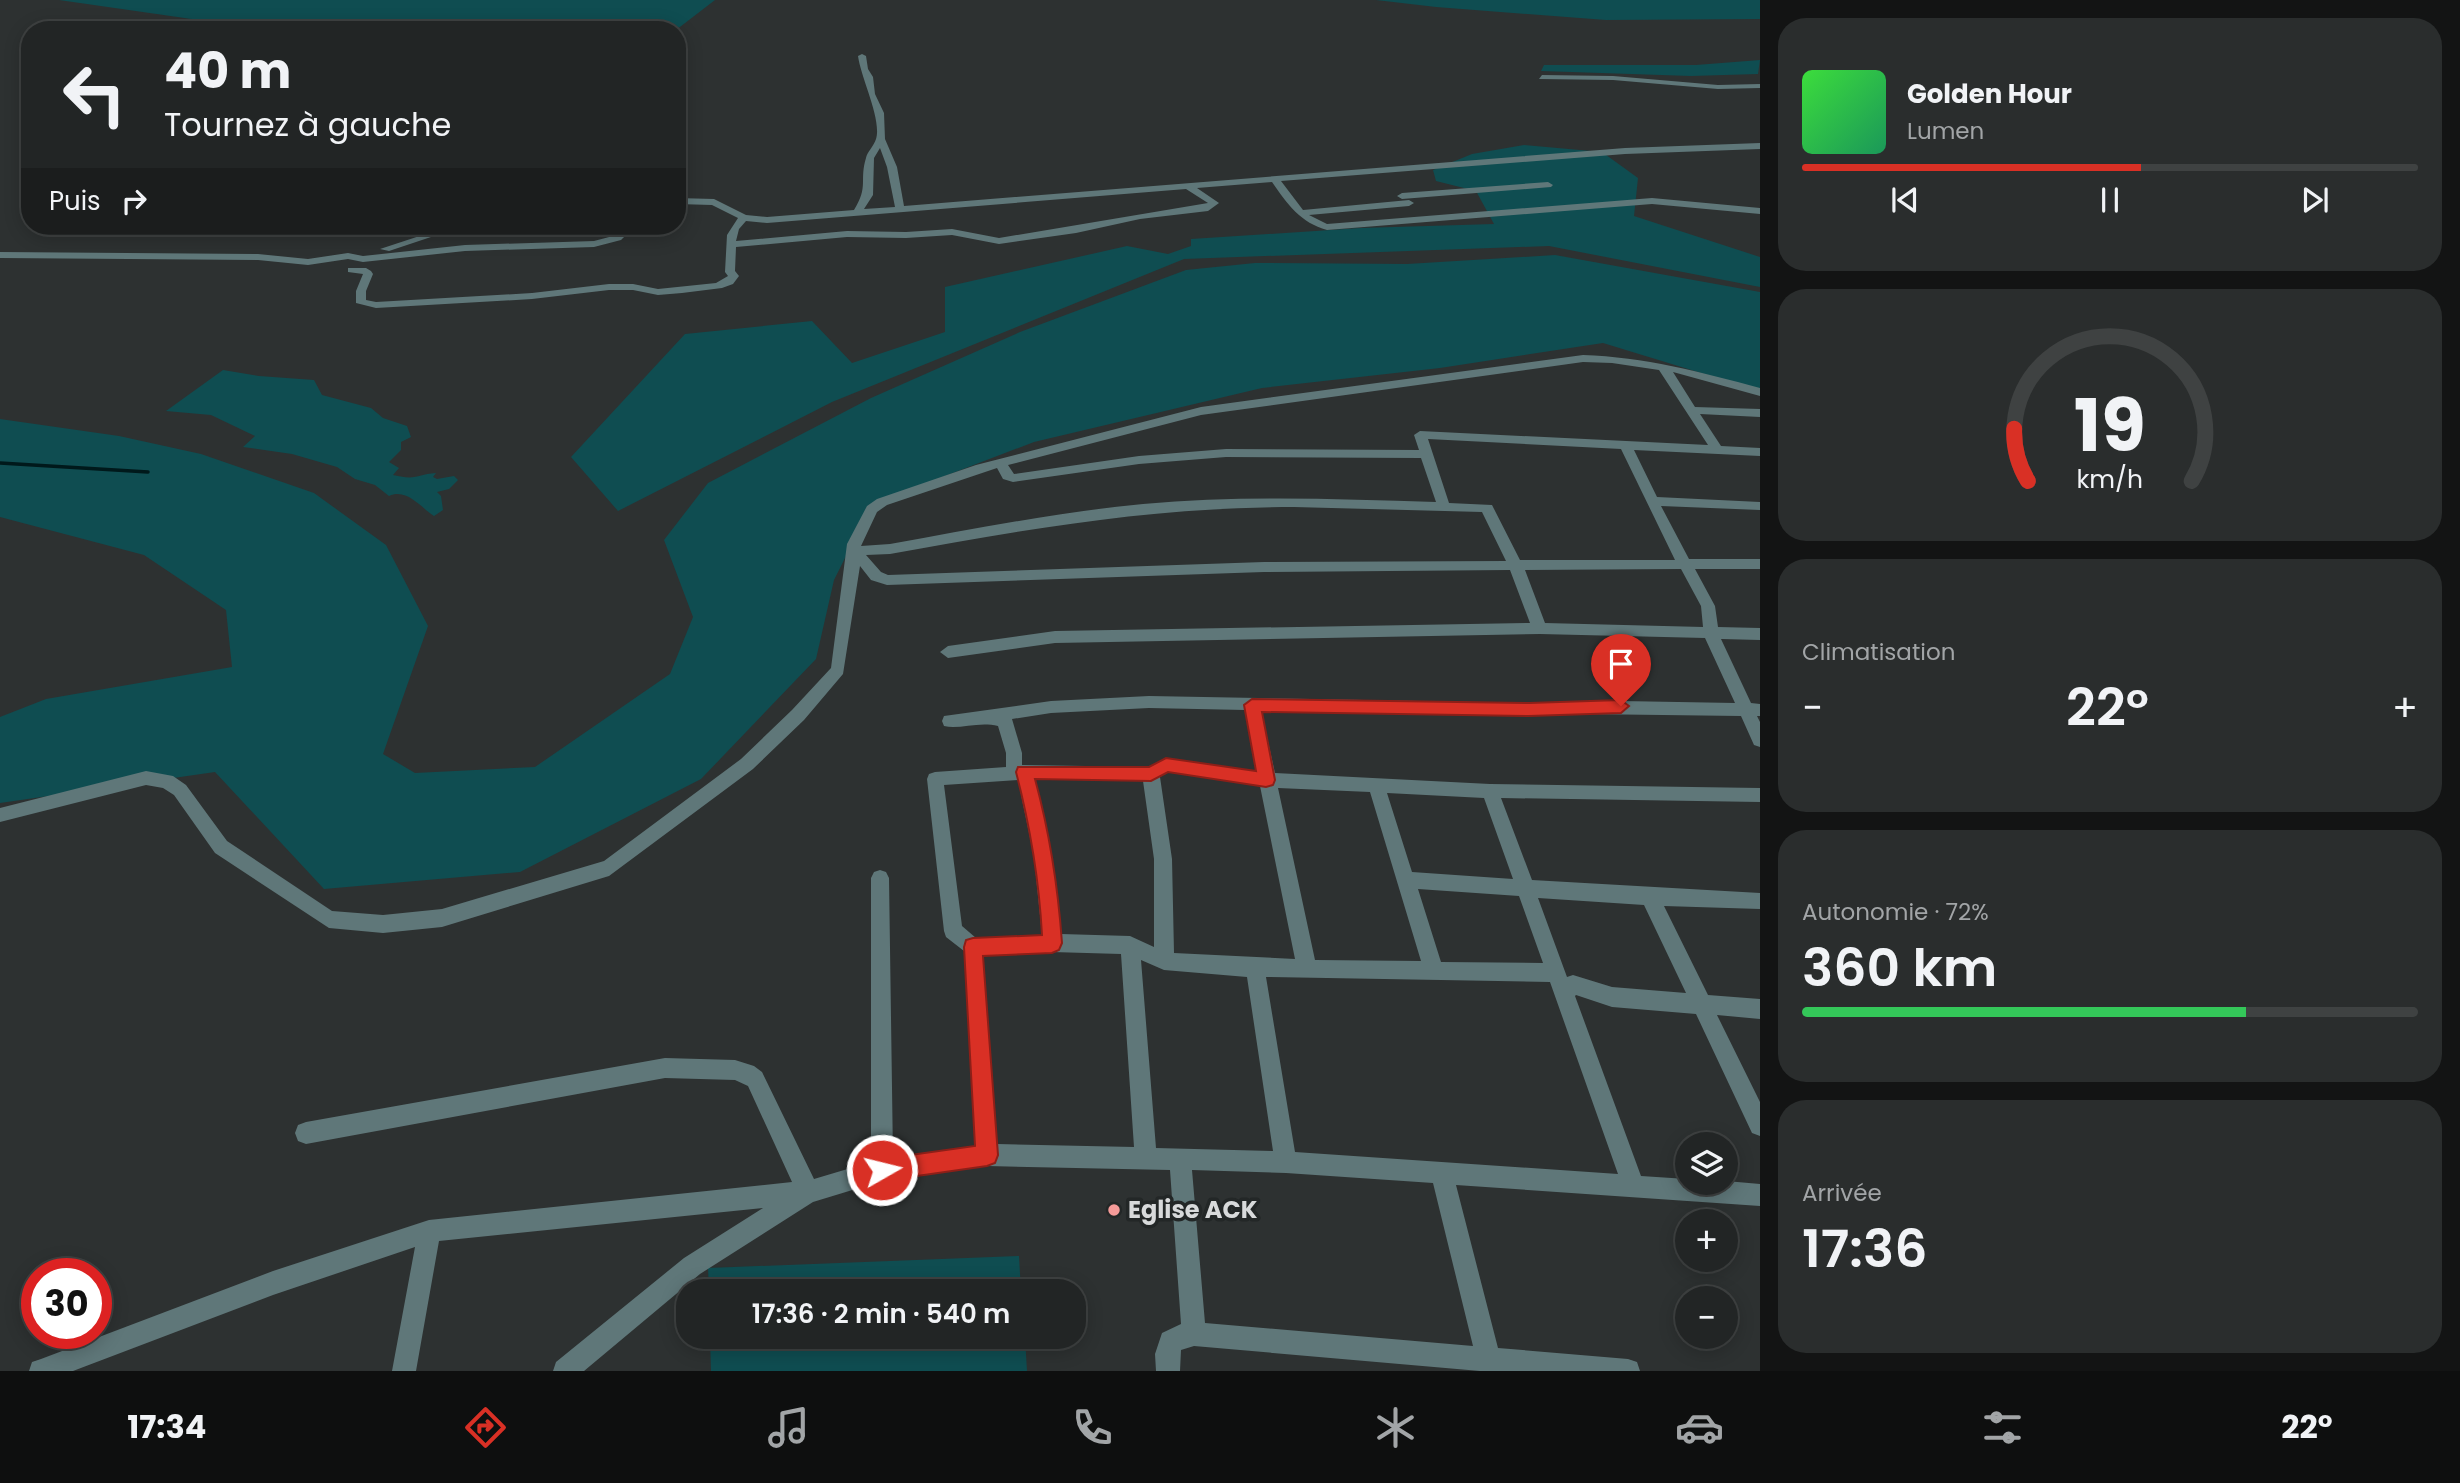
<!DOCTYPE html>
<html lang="fr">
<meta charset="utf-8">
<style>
:root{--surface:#222525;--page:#2a2d2d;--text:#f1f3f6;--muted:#a2a5a7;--line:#3f4242;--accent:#d93025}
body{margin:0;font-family:Poppins,sans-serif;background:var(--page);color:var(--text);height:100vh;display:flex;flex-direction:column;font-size:26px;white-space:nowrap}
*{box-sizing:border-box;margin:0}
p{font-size:23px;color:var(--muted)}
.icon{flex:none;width:38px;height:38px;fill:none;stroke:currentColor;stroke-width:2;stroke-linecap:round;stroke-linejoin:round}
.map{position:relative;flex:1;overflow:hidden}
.sheet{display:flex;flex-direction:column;gap:18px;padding:18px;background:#131414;width:700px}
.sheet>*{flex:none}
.banner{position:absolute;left:21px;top:21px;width:665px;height:214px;border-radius:28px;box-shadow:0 4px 18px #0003,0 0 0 2px var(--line);background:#222525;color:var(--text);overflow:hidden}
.fabs{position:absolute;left:1675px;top:1132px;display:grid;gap:14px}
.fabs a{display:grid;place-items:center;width:63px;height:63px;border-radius:50%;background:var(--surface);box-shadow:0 4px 18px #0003,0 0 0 2px var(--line);font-size:35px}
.speed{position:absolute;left:21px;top:1258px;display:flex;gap:14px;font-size:35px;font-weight:700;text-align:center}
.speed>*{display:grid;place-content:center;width:91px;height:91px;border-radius:50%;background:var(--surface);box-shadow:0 4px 18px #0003,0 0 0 2px var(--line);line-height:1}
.speed .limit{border:10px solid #d22;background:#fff;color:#111}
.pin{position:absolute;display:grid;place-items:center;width:60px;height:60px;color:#fff;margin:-72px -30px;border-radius:50% 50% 50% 0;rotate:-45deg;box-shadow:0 0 7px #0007}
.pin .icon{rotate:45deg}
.me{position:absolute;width:77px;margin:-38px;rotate:82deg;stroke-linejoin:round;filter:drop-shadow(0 0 5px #0008)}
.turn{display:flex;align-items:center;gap:24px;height:147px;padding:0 28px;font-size:32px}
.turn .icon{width:91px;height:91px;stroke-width:2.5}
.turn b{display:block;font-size:49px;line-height:60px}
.then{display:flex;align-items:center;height:66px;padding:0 28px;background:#0003;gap:14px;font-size:26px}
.big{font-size:52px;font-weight:600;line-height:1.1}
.sheet .widget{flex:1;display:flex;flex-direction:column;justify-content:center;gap:10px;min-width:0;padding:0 24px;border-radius:28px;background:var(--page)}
.sheet .dial{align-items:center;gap:0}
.dial svg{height:182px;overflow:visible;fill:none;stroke:var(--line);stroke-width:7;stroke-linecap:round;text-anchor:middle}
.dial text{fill:var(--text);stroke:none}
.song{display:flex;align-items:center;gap:21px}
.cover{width:84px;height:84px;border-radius:10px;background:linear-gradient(135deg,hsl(120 70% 55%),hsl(150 70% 35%))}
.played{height:7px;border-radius:4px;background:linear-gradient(90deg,var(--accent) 55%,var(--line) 55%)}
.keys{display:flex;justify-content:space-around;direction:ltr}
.heat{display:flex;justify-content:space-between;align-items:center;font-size:38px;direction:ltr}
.charge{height:10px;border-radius:5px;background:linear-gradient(90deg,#34c759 72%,var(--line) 0)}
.trip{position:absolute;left:676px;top:1279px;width:410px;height:70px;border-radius:28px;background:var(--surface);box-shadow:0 4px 18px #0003,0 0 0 2px var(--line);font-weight:600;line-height:70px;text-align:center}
.menu{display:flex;height:112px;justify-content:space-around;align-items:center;background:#0e0f0f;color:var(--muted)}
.menu .icon{width:49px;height:49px}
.menu .active{color:var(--accent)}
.menu b{font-size:32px;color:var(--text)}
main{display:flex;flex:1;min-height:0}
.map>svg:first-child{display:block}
.green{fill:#0f4d51}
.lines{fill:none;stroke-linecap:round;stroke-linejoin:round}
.stream{stroke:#00191b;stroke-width:3.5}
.minor{fill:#5f7779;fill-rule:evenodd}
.route{fill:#d93025;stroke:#8d1f18;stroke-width:2}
.poi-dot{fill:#f59b99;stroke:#232727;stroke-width:2.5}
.labels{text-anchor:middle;stroke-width:7;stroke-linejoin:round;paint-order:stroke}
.near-poi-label{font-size:24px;font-weight:bold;fill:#d8dadb;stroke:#232727;text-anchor:start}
</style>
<main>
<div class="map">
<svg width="1760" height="1371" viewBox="0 0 1760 1371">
<rect width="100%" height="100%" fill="#2d3131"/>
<path class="green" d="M59,0H715L676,30H269Z
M1376,0H1760V19L1606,20L1436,7Z
M1760,60L1758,74L1691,76L1541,71L1544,65H1696Z
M1524,145L1602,152L1638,178L1634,216L1760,257V287L1549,246L1184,259L832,402L618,511L571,457L685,334L812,321L852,363L945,332V287L1127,246L1168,254L1191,246V239L1361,228L1494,224L1476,191L1436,181L1433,170L1472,154Z
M1555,255L1760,292V391L1603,343L1440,368L1262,388L1034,442L872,504L834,580L816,659L701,779L520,872L324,889L215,772L0,803V717L46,699L232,667L226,610L144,555L0,517V419L119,436L201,454L314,493L386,545L428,626L383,754L415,773L535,767L670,674L693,617L664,540L708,483L871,398L1020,332L1186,270L1255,263L1407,264Z
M223,370L259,376L314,380L322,395L371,408L383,418L407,426L411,437L401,442V450L389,462L399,468L393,475C417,481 417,474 436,473L433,477L437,479L454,476L458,480L449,489L437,492L441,496L443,510L434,516C420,507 407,488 389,496L375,485L355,479L337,467L292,454L243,447L255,436L211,415L166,411Z
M1019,1256L1021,1291H709L708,1268Z
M710,1337H1025L1027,1371H711Z"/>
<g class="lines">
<path class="stream" d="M0,463L148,472"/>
<path class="minor" d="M862,54L866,56L868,69L873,77L875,94L884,113L885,139L897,167L904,206L1625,148L1760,143V149L1625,154L1281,181L1303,210L1409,200L1414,203L1409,206L1309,215L1327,224L1652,198L1760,208V214L1652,204L1327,230C1301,223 1287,204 1272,182L1197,188L1219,203L1208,211L1140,219L1076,233L999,244L952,235L906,238L847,237L736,247L735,271L739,276L733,284L722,288L682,293L658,295L633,290H609L532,299L376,308L356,303V291L363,274L348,272V268H366L371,271L373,274L366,291V300L376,302L532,293L609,284H633L658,289L716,283L728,276L725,272L727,235L738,218L712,205L677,204V198L714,199L746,215L767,217L854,210C869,186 859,181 866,158C867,152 874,146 876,139C882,120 861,78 858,56ZM880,148L887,167L895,207L864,209L873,195L874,158ZM1186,189L1208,203L999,238L952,229L906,232L847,231L736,241L739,229L746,221L767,223Z
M1542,75L1613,76L1718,85L1760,84V88L1718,89L1613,80L1539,79Z
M1548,182L1553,185L1551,187L1402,199L1397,196L1402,193Z
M450,226H464L389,251L380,249Z
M621,226H631L627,234L621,240L594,247L465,251L363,262L348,259L308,265L258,260L0,258V252L258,254L308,259L348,253L363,256L465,245L594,241L613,236Z
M1583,355C1644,357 1701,372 1760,388V396L1673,372L1695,407L1760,409V417L1700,414L1721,446L1760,448V456L1634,450L1657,497L1760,502V510L1661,506L1689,559H1760V569H1695L1715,606L1718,627L1760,628V640L1721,639L1751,703L1760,704V716H1757L1760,722V747L1754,745L1741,716L1261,710L1275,773L1490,784L1760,788V802L1501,798L1532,880L1760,893V909L1664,906L1708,995L1760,999V1019L1717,1015L1760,1102V1136L1752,1133L1696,1014L1612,1007L1576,995L1575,996L1641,1176L1687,1179V1183L1726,1181L1760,1184V1206L1456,1185L1498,1348L1628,1359L1637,1362L1640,1371H1480L1194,1346L1181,1350L1180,1371H1156L1155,1354L1162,1333L1181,1324L1170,1170L987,1166L882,1181L813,1202L700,1274L584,1371H553L556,1362L684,1258L763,1208L439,1241L416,1371H392L415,1247L273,1295L73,1371H29L32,1362L41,1359L273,1271L429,1220L792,1182L748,1086L735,1080L665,1078L306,1144L298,1141L295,1133L298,1125L306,1122L665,1058L735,1060L754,1066L762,1072L814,1179L871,1162V878L874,872L880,870L886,872L889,878L893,1157L976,1146L964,951L946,937L944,931L927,779L929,774L935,772L1006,767V753L998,726C978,721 959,730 944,726L942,721L944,716L1051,701L1149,696L1529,703L1621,701L1735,703L1705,638L1540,634L1055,643L948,658L940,652L948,646L1055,631L1530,623L1510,570L1264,572L887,585L871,580L860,566L843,674L804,720L753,769L609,876L442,927L383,933L329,928L215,853L174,795L163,788L146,785L0,822V808L146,771L173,776L186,785L227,841L332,911L383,915L442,909L604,861L741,759L792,710L831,668L847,544L867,506L877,499L976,465L1201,407ZM1583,362L1612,363L1659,370L1708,445L1420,431L1414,435L1419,450L1226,449L1139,456L1014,474L1008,465L1201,415ZM1428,439L1621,449L1675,560H1520L1492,505L1449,503ZM1226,457L1421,458L1436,502C1338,499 1240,495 1143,504C1058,512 974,529 890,544L861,546L877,512L887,505L997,468L1003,479L1013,482L1139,464ZM1294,507L1482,512L1506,561L1264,562L888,575L881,572L866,555L890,554C1026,529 1155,507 1294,507ZM1681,569L1701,606L1703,627L1545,623L1525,570ZM1149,708L1245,710L1257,772L1166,758L1149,767L1022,765V753L1012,719L1051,713ZM1168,772L1260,786L1295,959L1174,953L1172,859L1160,777ZM1034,779L1143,781L1154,859V947L1130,936L1061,934L1052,857ZM1018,780L1034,857L1042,935L976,938L962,926L944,785ZM1278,788L1370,792L1421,961L1315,960ZM1387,793L1484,798L1513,879L1412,872ZM1418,889L1519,896L1543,963L1441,962ZM1538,898L1644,905L1686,993L1612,987L1573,975L1567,977ZM1052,952L1121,954L1134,1147L997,1144L983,956ZM1141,960L1164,970L1247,977L1273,1151L1156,1148ZM1266,977L1550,982L1618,1174L1295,1152ZM1192,1170L1286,1173L1433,1183L1473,1346L1205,1323Z"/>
</g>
<path class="route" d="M1252,699L1529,703L1621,700L1629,706L1621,713L1529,716L1262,712L1275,780L1273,785L1266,787L1168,772L1151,781L1035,779C1050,834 1058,887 1062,943L1059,950L1052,953L983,956L998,1155L995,1163L987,1166L882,1181L874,1178L871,1170L874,1162L882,1159L975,1146L964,947L966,940L973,938L1042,935C1039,879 1030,826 1016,772L1018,767H1149L1166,758L1256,771L1244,705Z"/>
<circle class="poi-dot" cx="1114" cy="1210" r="7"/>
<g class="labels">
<g class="near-poi-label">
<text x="1128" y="1218">Eglise ACK</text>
</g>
</g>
</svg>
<div class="fabs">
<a><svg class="icon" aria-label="layers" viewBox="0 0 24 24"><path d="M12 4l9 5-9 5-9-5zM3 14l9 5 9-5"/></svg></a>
<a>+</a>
<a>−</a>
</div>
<div class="speed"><div class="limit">30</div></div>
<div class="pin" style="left:1621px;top:706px;background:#d93025"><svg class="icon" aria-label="arrive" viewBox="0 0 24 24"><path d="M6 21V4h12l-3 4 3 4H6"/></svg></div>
<svg class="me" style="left:882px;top:1170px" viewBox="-20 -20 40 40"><circle r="17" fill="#d93025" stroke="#fff" stroke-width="3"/><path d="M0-11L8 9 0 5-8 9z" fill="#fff"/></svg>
<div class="trip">17:36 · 2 min · 540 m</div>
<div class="banner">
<div class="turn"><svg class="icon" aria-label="left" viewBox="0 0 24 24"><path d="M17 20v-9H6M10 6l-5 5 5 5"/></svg><div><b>40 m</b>Tournez à gauche</div></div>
<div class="then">Puis<svg class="icon" aria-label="right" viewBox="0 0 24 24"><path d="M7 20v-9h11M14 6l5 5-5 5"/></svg></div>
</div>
</div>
<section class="sheet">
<div class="widget">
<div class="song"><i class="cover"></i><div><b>Golden Hour</b><p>Lumen</p></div></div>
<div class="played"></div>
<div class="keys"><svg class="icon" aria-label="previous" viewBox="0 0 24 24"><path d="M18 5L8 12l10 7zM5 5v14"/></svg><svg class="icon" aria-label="pause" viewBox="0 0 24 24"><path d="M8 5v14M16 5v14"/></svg><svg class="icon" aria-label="next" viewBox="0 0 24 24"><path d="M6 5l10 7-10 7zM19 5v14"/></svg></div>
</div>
<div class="widget dial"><svg viewBox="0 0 100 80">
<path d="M14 69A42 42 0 1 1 86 69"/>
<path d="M14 69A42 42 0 0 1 8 46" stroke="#d93025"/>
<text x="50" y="56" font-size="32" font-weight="700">19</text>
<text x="50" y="72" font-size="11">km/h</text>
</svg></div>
<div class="widget"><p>Climatisation</p>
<div class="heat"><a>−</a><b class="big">22°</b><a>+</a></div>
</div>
<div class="widget"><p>Autonomie · 72%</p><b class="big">360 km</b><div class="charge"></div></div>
<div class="widget"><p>Arrivée</p><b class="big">17:36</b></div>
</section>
</main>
<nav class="menu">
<b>17:34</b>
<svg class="icon active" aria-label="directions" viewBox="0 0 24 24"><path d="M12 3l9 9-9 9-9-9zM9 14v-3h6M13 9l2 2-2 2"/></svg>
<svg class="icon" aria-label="music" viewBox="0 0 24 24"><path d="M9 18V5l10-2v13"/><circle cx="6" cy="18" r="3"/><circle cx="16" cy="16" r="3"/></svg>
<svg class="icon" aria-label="phone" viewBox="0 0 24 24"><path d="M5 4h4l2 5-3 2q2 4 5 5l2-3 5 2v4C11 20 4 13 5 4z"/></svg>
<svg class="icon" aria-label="climate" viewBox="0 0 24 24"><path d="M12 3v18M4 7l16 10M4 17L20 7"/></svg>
<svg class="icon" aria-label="car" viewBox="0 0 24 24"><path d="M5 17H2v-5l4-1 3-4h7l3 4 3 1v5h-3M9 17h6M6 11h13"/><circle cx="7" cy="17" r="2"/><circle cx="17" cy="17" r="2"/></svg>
<svg class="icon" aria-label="filters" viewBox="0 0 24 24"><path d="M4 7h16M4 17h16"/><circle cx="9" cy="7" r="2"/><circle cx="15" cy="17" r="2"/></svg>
<b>22°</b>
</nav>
